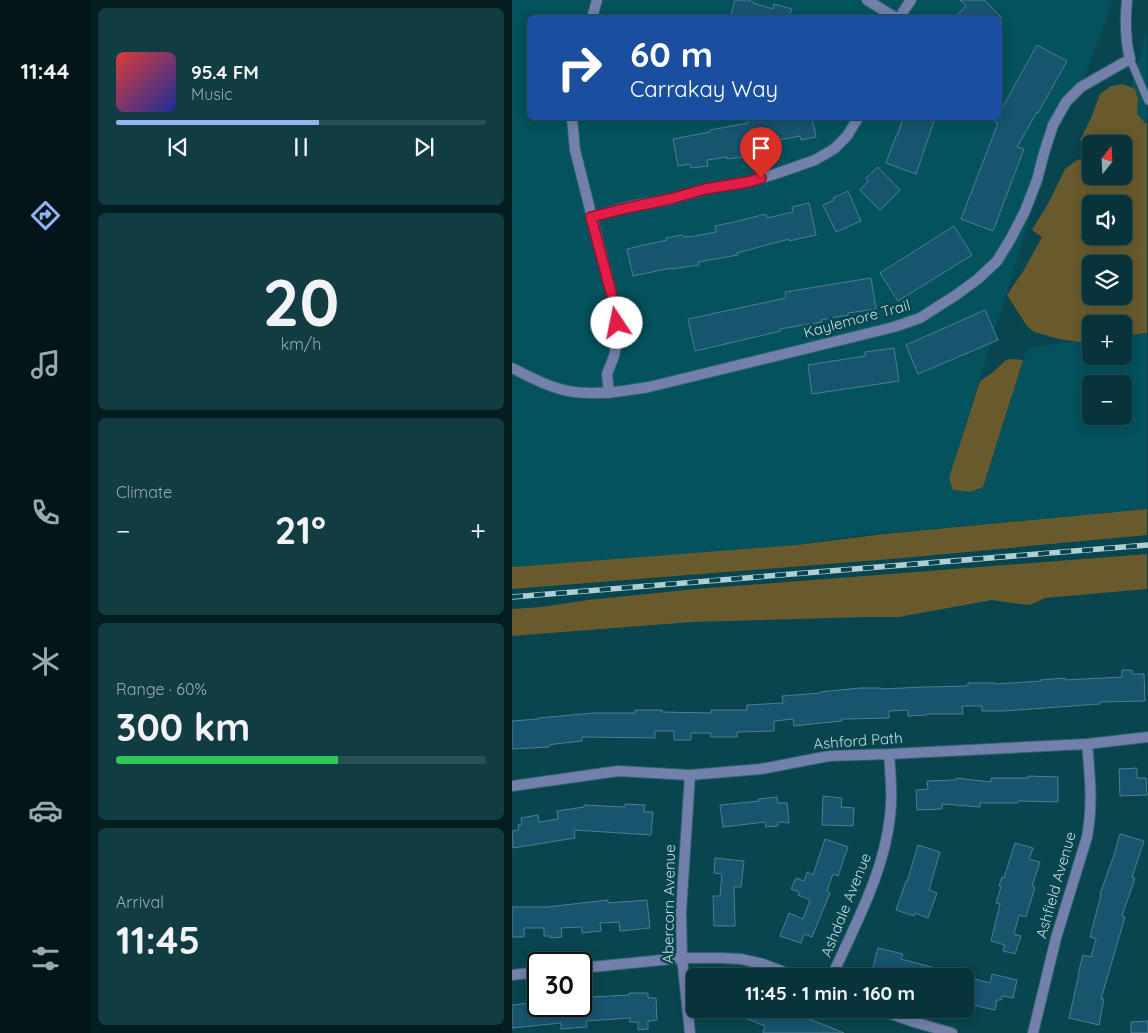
<!DOCTYPE html>
<meta charset="utf-8">
<style>
:root{--surface:#07343a;--page:#103c42;--text:#f1f3f6;--muted:#98aaaf;--line:#284f54;--accent:#95b2f1}
body{margin:0;font-family:Quicksand,sans-serif;background:var(--page);color:var(--text);height:100vh;display:flex;flex-direction:column;font-size:19px;white-space:nowrap}
*{box-sizing:border-box;margin:0}
p{font-size:16px;color:var(--muted)}
.icon{flex:none;width:28px;height:28px;fill:none;stroke:currentColor;stroke-width:2;stroke-linecap:round;stroke-linejoin:round}
.map{position:relative;flex:1;overflow:hidden}
.details{display:flex;flex-direction:column;gap:8px;padding:8px;background:#041d20;width:422px}
.details>*{flex:none}
.top-card{position:absolute;left:15px;top:15px;width:475px;height:105px;border-radius:8px;box-shadow:0 2px 12px #0003,0 0 0 1px var(--line);background:#1a4fa0;color:#fff;overflow:hidden}
.needle{width:32px;rotate:18deg}
.fabs{position:absolute;left:570px;top:135px;display:grid;gap:10px}
.fabs a{display:grid;place-items:center;width:50px;height:50px;border-radius:8px;background:var(--surface);box-shadow:0 2px 12px #0003,0 0 0 1px var(--line);font-size:25px}
.speed{position:absolute;left:15px;top:952px;display:flex;gap:10px;font-size:25px;font-weight:700;text-align:center}
.speed>*{display:grid;place-content:center;width:65px;height:65px;border-radius:50%;background:var(--surface);box-shadow:0 2px 12px #0003,0 0 0 1px var(--line);line-height:1}
.speed .limit{border:2px solid #111;border-radius:8px;background:#fff;color:#111}
.pin{position:absolute;display:grid;place-items:center;width:42px;height:42px;color:#fff;margin:-51px -21px;border-radius:50% 50% 50% 0;rotate:-45deg;box-shadow:0 0 5px #0007}
.pin .icon{rotate:45deg}
.me{position:absolute;width:55px;margin:-28px;rotate:349deg;stroke-linejoin:round;filter:drop-shadow(0 0 4px #0008)}
.turn{display:flex;align-items:center;gap:18px;height:105px;padding:0 20px;font-size:22px}
.turn .icon{width:65px;height:65px;stroke-width:2.5}
.turn b{display:block;font-size:35px;line-height:42px}
.big{font-size:38px;font-weight:700;line-height:1.1}
.details .widget{flex:1;display:flex;flex-direction:column;justify-content:center;gap:8px;min-width:0;padding:0 18px;border-radius:8px;background:var(--page)}
.details .dial{align-items:center;gap:0}
.dial b{font-size:65px;line-height:1}
.song{display:flex;align-items:center;gap:15px}
.cover{width:60px;height:60px;border-radius:8px;background:linear-gradient(135deg,hsl(0 70% 55%),hsl(230 70% 35%))}
.played{height:5px;border-radius:2px;background:linear-gradient(90deg,var(--accent) 55%,var(--line) 55%)}
.keys{display:flex;justify-content:space-around;direction:ltr}
.heat{display:flex;justify-content:space-between;align-items:center;font-size:28px;direction:ltr}
.charge{height:8px;border-radius:4px;background:linear-gradient(90deg,#34c759 60%,var(--line) 0)}
.trip{position:absolute;left:174px;top:968px;width:288px;height:50px;border-radius:8px;background:var(--surface);box-shadow:0 2px 12px #0003,0 0 0 1px var(--line);font-weight:700;line-height:50px;text-align:center}
main{display:flex;flex:1;min-height:0}
.tabs{display:flex;flex-direction:column;width:90px;justify-content:space-around;align-items:center;background:#031517;color:var(--muted)}
.tabs .icon{width:35px;height:35px}
.tabs .current{color:var(--accent)}
.tabs b{font-size:22px;color:var(--text)}
.map>svg:first-child{display:block}
.built{fill:#04525d;fill-rule:evenodd}
.green{fill:#695a2d;fill-rule:evenodd}
.building{fill:#17546e;stroke:#507c91}
.lines{fill:none;stroke-linecap:round;stroke-linejoin:round}
.lane-casing{stroke:#2e646c;stroke-width:9}
.street-casing{stroke:#2e646c;stroke-width:12}
.lane{stroke:#7280ab;stroke-width:7}
.street{stroke:#7280ab;stroke-width:10}
.rail-casing{stroke:#b0ced4;stroke-width:5.5}
.rail{stroke:#09454e;stroke-width:4;stroke-dasharray:11;stroke-linecap:butt}
.route-casing{stroke:#92132f;stroke-width:12}
.route{stroke:#e11d48;stroke-width:9}
.labels{text-anchor:middle;stroke-width:5;stroke-linejoin:round;paint-order:stroke}
.street-label{font-size:15px;fill:#c3dee3;stroke:#09454e}
</style>
<main>
<nav class="tabs">
<b>11:44</b>
<svg class="icon current" aria-label="directions" viewBox="0 0 24 24"><path d="M12 3l9 9-9 9-9-9zM9 14v-3h6M13 9l2 2-2 2"/></svg>
<svg class="icon" aria-label="music" viewBox="0 0 24 24"><path d="M9 18V5l10-2v13"/><circle cx="6" cy="18" r="3"/><circle cx="16" cy="16" r="3"/></svg>
<svg class="icon" aria-label="phone" viewBox="0 0 24 24"><path d="M5 4h4l2 5-3 2q2 4 5 5l2-3 5 2v4C11 20 4 13 5 4z"/></svg>
<svg class="icon" aria-label="climate" viewBox="0 0 24 24"><path d="M12 3v18M4 7l16 10M4 17L20 7"/></svg>
<svg class="icon" aria-label="car" viewBox="0 0 24 24"><path d="M5 17H2v-5l4-1 3-4h7l3 4 3 1v5h-3M9 17h6M6 11h13"/><circle cx="7" cy="17" r="2"/><circle cx="17" cy="17" r="2"/></svg>
<svg class="icon" aria-label="filters" viewBox="0 0 24 24"><path d="M4 7h16M4 17h16"/><circle cx="9" cy="7" r="2"/><circle cx="15" cy="17" r="2"/></svg>
</nav>
<section class="details">
<div class="widget">
<div class="song"><i class="cover"></i><div><b>95.4 FM</b><p>Music</p></div></div>
<div class="played"></div>
<div class="keys"><svg class="icon" aria-label="previous" viewBox="0 0 24 24"><path d="M18 5L8 12l10 7zM5 5v14"/></svg><svg class="icon" aria-label="pause" viewBox="0 0 24 24"><path d="M8 5v14M16 5v14"/></svg><svg class="icon" aria-label="next" viewBox="0 0 24 24"><path d="M6 5l10 7-10 7zM19 5v14"/></svg></div>
</div>
<div class="widget dial"><b>20</b><p>km/h</p></div>
<div class="widget"><p>Climate</p>
<div class="heat"><a>−</a><b class="big">21°</b><a>+</a></div>
</div>
<div class="widget"><p>Range · 60%</p><b class="big">300 km</b><div class="charge"></div></div>
<div class="widget"><p>Arrival</p><b class="big">11:45</b></div>
</section>
<div class="map">
<svg width="636" height="1033" viewBox="0 0 636 1033">
<rect width="100%" height="100%" fill="#09454e"/>
<path class="built" d="M0,0H601L569,87L554,102L437,478L471,487L513,354L519,347L579,340V356H611V336L635,333V509L342,536L285,545L0,567ZM18,18H488V118H18ZM579,384H611V416H579Z
M635,31V124L611,115Z"/>
<path class="green" d="M611,84L623,89L626,99L625,114L633,123L635,124V333L611,336V324H579V340L566,342L547,339L522,332L515,326L495,295L512,270L530,237L520,230L537,202L553,169L565,160L573,159L576,152L577,144L568,140L579,118L588,94L599,86ZM579,144H611V176H579ZM579,204H611V236H579ZM579,264H611V296H579Z
M501,359L511,360L471,487L458,492L441,490L437,478L468,381L480,373L494,360Z
M635,509V535L391,558L0,589V567L285,545L372,534Z
M635,554V589L533,598L518,605L499,603L480,600L387,617H355L180,622L0,636V609L29,607L76,600L184,589Z"/>
<path class="building" d="M223,0H236L241,2V3L261,9L262,4L280,9L278,14L281,15L280,18H218Z
M448,0H472L490,18H442L454,6Z
M525,45L555,61L526,113L525,112L505,147L512,149L481,231L449,219L486,123L482,121L484,118H488V112Z
M252,118H300L304,137L289,140L288,136L266,140L267,148L251,151L250,145L229,149L231,157L215,159V157L195,160L196,166L179,168L178,164L166,166L161,139L198,132V130L236,123L235,121Z
M391,118H423L404,174L374,163L384,136H385Z
M366,167L388,190L368,210L348,190L356,181L354,178Z
M336,191L349,221L324,232L311,205L322,200L321,198Z
M297,203L304,235L277,241V239L225,253L226,255L186,262L187,265L159,269V268L121,276L115,249L155,240L154,238L170,235L171,237L183,236L204,232L203,226L222,222L254,214L255,218L281,212L280,207Z
M442,226L460,255L386,301L368,273Z
M359,278L364,309L336,313V315L309,320L310,322L268,329L269,331L183,351L176,319L274,298L273,292Z
M473,310L486,340L406,374L394,345Z
M382,348L387,381L300,394L296,365L353,356V352Z
M610,670H620V674H632L633,701L588,702V704L492,711H470V706H450L451,714H414V715L396,716V710L377,711V718L330,719V721L299,724L282,726L281,719L262,721V731L225,732V737H199V733H179V740H162V731H143V738L70,737V741L43,744L37,745V747L0,749V721L26,719V718L81,713H123V710H150V712L199,713V710H235V705L271,703L270,696L308,693V692L348,688H369V689L412,687L456,686V683H483V684L529,681L528,680L553,678V680L610,677Z
M625,768V778H634L635,795L608,796L607,769Z
M516,776L546,777V802L506,801V803H468V807L430,804V809L405,810L404,790L416,789L415,781L444,780V778L479,782V778H516Z
M311,796L330,798L329,807L342,808L341,826L310,825Z
M265,797L266,803H275L277,823L266,822V826L254,827L253,822L211,827L208,805L247,801L246,799Z
M113,804L133,805L132,812H141L139,835L62,830L63,838L1,848L0,831L7,830L6,825L10,824L9,818L26,815L27,822L46,819L45,811L72,807V805L113,807Z
M608,834L632,841L620,877L623,878L610,916L613,917L589,999H592L587,1025L557,1018L567,974H566L571,955L579,957L584,939L578,937L589,895L588,894L602,855Z
M313,839L336,847L326,876L321,874L315,891L318,893L300,937L292,934L289,943L268,936L277,913L291,919L298,900L286,895L287,892L279,889L284,878L292,881L295,872L301,875Z
M503,843L521,848L517,859L528,862L520,886L523,887L514,917L507,915L502,934L509,936L503,954L491,951L493,945L479,941L488,904L484,903L489,887L487,886L490,877L492,878Z
M406,845L428,852L417,890L425,893L416,918L403,913L402,916L384,910L394,881L395,882Z
M203,858L232,861L229,887H222L223,926H202L201,896H208L210,874L202,873Z
M96,900V903L135,900L138,928L108,931L107,922L88,923L89,931L70,933V927L49,928L50,937L38,938V936H32V928H12V937H0V907H35Z
M366,948L391,954L389,959L423,968L421,976H369L370,974L360,971Z
M480,974L505,980L501,998L490,996L489,1000H485L483,1010L465,1006V1005L452,1001V976L478,983Z
M117,993H136V998H144L145,1020L136,1021V1029L126,1030V1022H118V1018L74,1021L75,1027L49,1029V1023L0,1028V1005L26,1002V1006L80,1005L79,997L117,995Z
M210,1009H253L252,1011L269,1018L273,1009L332,1033H251L253,1026Z
M636,1021V1033H619V1022Z"/>
<g class="lines">
<defs>
<path id="lane" d="M618,59L636,101"/>
<path id="street" d="M355,0L384,18
M80,18L85,0
M387,18L399,0
M60,118L63,150L101,300L105,323L106,336L102,356L95,374L97,393
M79,217L115,207L159,199L193,189L236,182L263,174L303,160L322,149L335,136L346,118
M0,368C20,378 40,389 62,392C88,395 112,391 137,387L382,327L408,318L444,295L466,279L485,261L498,240L513,211L525,180L532,153L541,125L554,102L569,87L618,59C613,39 613,20 615,0
M0,786L106,771L178,775L249,769L317,756L377,754L575,744L636,737
M69,968L170,958H210L229,959L251,964L283,976
M0,975L26,972
M320,976C345,921 376,865 379,804C380,787 378,770 377,754
M365,1009L402,1022L440,1033
M178,1033L170,958L169,912L178,775
M521,1033L544,938L575,837C581,805 578,776 575,744"/>
</defs>
<use href="#lane" class="lane-casing"/>
<use href="#street" class="street-casing"/>
<use href="#lane" class="lane"/>
<use href="#street" class="street"/>
<defs>
<path id="rail" d="M0,597L636,545"/>
</defs>
<use href="#rail" class="rail-casing"/>
<use href="#rail" class="rail"/>
</g>
<g class="lines">
<defs>
<path id="route" d="M105,323L101,300L79,217L115,208L158,199L193,189L236,182L249,178"/>
</defs>
<use href="#route" class="route-casing"/>
<use href="#route" class="route"/>
</g>
<g class="labels">
<g class="street-label">
<text transform="translate(345 319) rotate(-15)" y="5">Kaylemore Trail</text>
<text transform="translate(346 741) rotate(-4)" y="5">Ashford Path</text>
<text transform="translate(544 885) rotate(-74)" y="5">Ashfield Avenue</text>
<text transform="translate(157 904) rotate(-89)" y="5">Abercorn Avenue</text>
<text transform="translate(334 905) rotate(-68)" y="5">Ashdale Avenue</text>
</g>
</g>
</svg>
<div class="fabs">
<a><svg class="needle" viewBox="-14 -14 28 28"><path d="M0-13l5 13h-10z" fill="#e53935"/><path d="M0 13l5-13h-10z" fill="#98aaaf"/></svg></a>
<a><svg class="icon" aria-label="sound" viewBox="0 0 24 24"><path d="M4 9h4l5-4v14l-5-4H4zM17 9q2 3 0 6"/></svg></a>
<a><svg class="icon" aria-label="layers" viewBox="0 0 24 24"><path d="M12 4l9 5-9 5-9-5zM3 14l9 5 9-5"/></svg></a>
<a>+</a>
<a>−</a>
</div>
<div class="speed"><div class="limit">30</div></div>
<div class="pin" style="left:249px;top:178px;background:#d93025"><svg class="icon" aria-label="arrive" viewBox="0 0 24 24"><path d="M6 21V4h12l-3 4 3 4H6"/></svg></div>
<svg class="me" style="left:105px;top:323px" viewBox="-20 -20 40 40"><circle r="19" fill="#fff"/><path d="M0-13L10 11 0 6-10 11z" fill="#e11d48"/></svg>
<div class="trip">11:45 · 1 min · 160 m</div>
<div class="top-card">
<div class="turn"><svg class="icon" aria-label="right" viewBox="0 0 24 24"><path d="M7 20v-9h11M14 6l5 5-5 5"/></svg><div><b>60 m</b>Carrakay Way</div></div>
</div>
</div>
</main>
